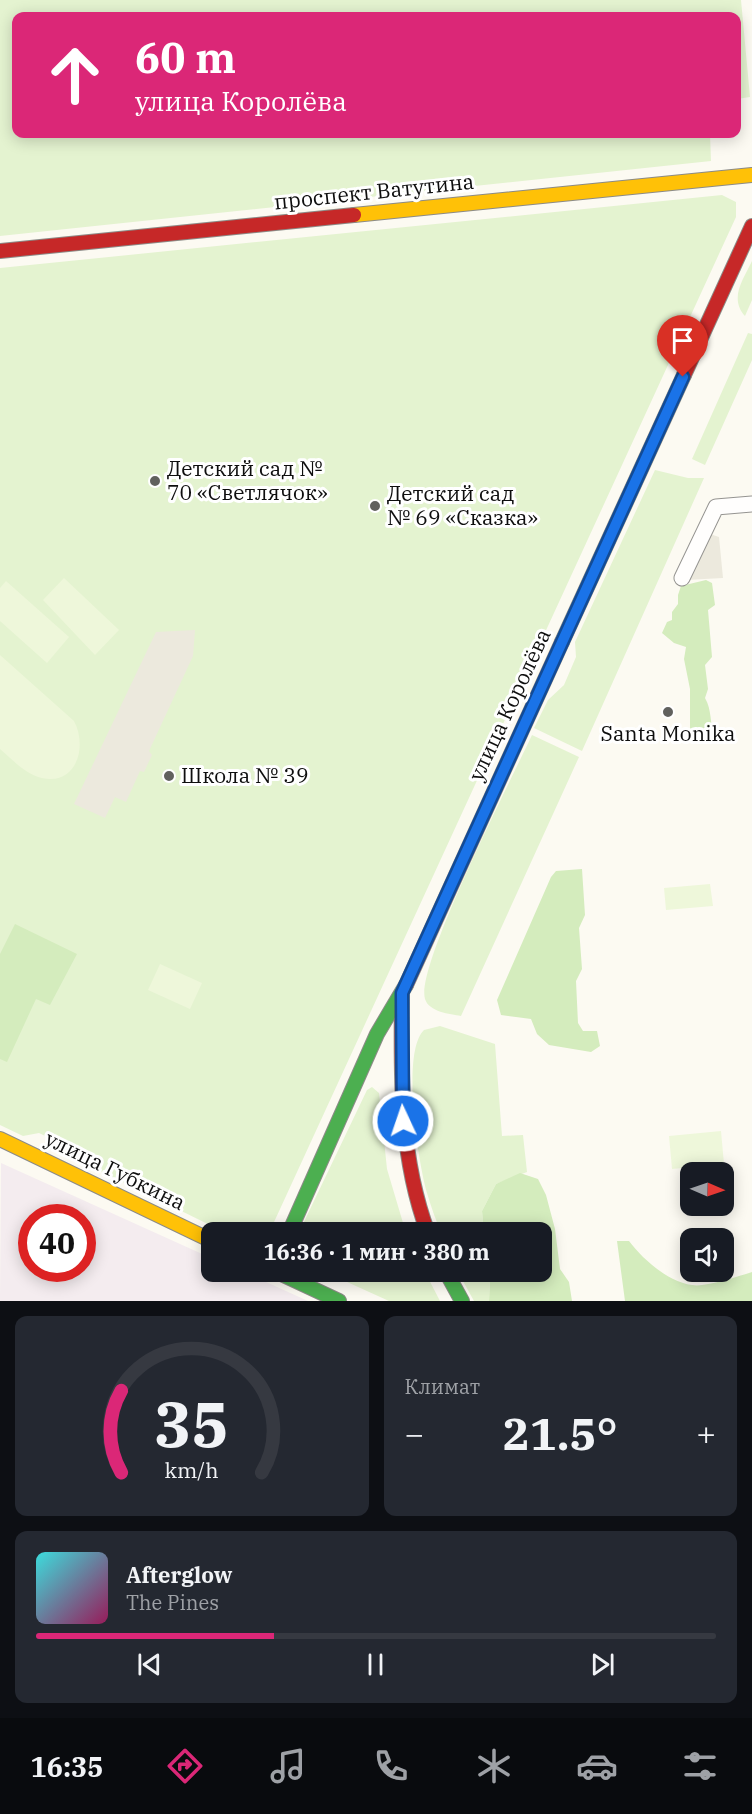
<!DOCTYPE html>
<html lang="ru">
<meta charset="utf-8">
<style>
:root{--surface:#171b24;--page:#242831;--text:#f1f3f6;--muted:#9ea1a6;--line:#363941;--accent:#db2777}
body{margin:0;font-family:"IBM Plex Serif",serif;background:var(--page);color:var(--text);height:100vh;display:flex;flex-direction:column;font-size:22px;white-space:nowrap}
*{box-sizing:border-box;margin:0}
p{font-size:20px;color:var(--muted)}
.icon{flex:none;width:33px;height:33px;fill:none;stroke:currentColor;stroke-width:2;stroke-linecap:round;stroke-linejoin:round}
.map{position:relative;height:1301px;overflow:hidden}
.details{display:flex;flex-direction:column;gap:15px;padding:15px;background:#0d0f14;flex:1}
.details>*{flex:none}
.top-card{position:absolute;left:12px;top:12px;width:729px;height:126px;border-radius:12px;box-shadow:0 3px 15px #0003;background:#db2777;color:#fff;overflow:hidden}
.needle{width:39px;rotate:92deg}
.controls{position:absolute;left:680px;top:1162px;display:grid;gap:12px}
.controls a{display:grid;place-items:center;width:54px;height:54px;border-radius:12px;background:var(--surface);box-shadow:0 3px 15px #0003;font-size:30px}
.speed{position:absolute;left:18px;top:1204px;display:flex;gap:12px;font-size:30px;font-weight:700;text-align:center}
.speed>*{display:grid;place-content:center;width:78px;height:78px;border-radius:50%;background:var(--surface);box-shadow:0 3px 15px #0003;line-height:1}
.speed .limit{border:9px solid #d22;background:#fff;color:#111}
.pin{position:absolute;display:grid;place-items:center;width:51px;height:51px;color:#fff;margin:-62px -26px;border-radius:50% 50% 50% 0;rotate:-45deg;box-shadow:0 0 6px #0007}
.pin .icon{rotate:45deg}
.me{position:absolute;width:66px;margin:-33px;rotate:357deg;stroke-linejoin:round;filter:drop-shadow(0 0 4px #0008)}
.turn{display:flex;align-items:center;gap:21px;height:126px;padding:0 24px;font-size:27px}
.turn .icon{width:78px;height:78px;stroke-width:2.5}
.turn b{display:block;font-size:42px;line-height:51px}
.big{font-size:45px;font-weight:800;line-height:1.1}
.details .card{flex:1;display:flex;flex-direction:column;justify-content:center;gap:9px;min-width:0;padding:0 21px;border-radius:12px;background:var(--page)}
.details .dial{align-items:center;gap:0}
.dial svg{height:156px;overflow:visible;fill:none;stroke:var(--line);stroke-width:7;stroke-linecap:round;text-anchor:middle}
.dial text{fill:var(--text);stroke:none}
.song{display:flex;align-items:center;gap:18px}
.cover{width:72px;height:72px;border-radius:9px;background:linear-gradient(135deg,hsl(180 70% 55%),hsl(330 70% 35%))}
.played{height:6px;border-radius:3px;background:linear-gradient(90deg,var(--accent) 35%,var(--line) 35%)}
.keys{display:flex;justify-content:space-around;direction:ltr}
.heat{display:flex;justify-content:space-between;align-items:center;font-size:33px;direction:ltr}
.details .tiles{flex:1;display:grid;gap:15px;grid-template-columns:1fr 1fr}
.card:last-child{grid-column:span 2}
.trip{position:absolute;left:201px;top:1222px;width:351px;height:60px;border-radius:12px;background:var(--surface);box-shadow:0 3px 15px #0003;font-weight:800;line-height:60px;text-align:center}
.tab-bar{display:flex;height:96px;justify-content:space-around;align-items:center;background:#090b0e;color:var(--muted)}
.tab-bar .icon{width:42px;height:42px}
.tab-bar .current{color:var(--accent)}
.tab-bar b{font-size:27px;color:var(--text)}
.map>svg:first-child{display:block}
.industrial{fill:#f4ecef;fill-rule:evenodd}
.green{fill:#e4f3d0}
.forest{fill:#d4ecbd}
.pitch{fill:#eef7da}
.plaza{fill:#ece9dd}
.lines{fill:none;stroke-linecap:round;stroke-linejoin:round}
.street-casing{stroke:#959491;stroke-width:17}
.fast-casing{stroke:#8c8b87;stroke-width:16}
.slow-casing{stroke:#8c8b87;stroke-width:16}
.jam-casing{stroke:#8c8b87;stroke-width:16}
.street{stroke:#fffefd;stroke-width:15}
.fast{stroke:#4caf50;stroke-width:14}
.slow{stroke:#ffc107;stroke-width:14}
.jam{stroke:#c62828;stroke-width:14}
.route-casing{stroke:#114b97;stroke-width:15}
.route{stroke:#1a73e8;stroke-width:10}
.poi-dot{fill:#61615e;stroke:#fff;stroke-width:2}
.labels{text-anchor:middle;stroke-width:6;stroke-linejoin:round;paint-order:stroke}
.street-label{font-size:21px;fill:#0e0e0e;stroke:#fff}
.poi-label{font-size:21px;fill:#0e0e0e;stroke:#fff;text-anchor:start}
</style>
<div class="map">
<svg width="752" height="1301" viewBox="0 0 752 1301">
<rect width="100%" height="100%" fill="#fcfaf2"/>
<path class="industrial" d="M1,1163L211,1258L212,1272H244L308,1301H0ZM32,1218H82V1269H32Z"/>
<path class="green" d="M0,0H741L750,97L737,99L736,16H16V134H710L711,161L0,236Z
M722,195L736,202V217L269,1233H226L86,1164L76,1151L39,1133L23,1136L0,1125V268Z
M752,261V300L745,316C729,298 743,280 752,261Z
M748,333L752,334V360L705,465L692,459Z
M655,470L688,478H704L582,751L534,728L548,700L564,685L576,657L575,642Z
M532,735L579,757L461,1016C450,1014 429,1012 425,999C415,967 513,776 532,735Z
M440,1026L495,1044L502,1136L523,1135L527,1172L496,1184L482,1211L484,1233H441C436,1220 431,1207 427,1193C418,1162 401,1052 424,1030Z
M372,1087L379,1093L387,1169L406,1233H302V1226L367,1090Z
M325,1272H425L440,1301H389Z
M458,1272H486L490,1281L489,1301H474Z"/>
<path class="forest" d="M706,580L712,583L715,605L708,610L712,657L705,665L708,689L705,698C712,710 710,724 714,738L709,742L695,744L690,738V689L684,659L686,647L674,643L662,633L667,622L672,620V612L678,604V595L681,586Z
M582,869L585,915L579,928L582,969L576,981L578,1023L583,1031H597L600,1046L591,1052L549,1045L537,1034L531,1019L501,1015L497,1000L551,877L556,871Z
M15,924L77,954L50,1005L36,999L7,1062L0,1059V954Z
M520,1173L538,1179L546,1195L555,1229L560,1269L569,1282L572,1301H489L490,1281L486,1272H542V1233H484L482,1211L496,1184Z
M617,1241H629C644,1261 676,1289 702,1285C719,1283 736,1277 752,1272V1301H625Z"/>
<path class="pitch" d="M64,578L119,630L95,655L43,600Z
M6,581L69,637L47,663L0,621V588Z
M0,655L74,721C88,747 76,786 42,778C25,774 13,760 0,749Z
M710,884L713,906L666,910L664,888Z
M160,964L202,983L190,1009L148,990Z
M721,1131L724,1164L672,1169L669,1136Z"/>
<path class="plaza" d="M752,497L717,514L710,534L719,537L723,578L686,580L678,576L714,500Z
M195,630L193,656L149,751L152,755L144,772L140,771L126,802L115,797L105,818L74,804L156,632Z"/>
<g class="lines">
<defs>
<path id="street" d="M682,578L716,507L752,504"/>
<path id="fast" d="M289,1233L377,1034L406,985
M277,1272L339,1301
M446,1272L462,1301"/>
<path id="slow" d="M354,215L752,175
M562,642L684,375
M0,1139L212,1241"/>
<path id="jam" d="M0,251L354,215
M684,375L752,226
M406,985L562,642
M402,994C401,1076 399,1155 428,1233"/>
</defs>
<use href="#street" class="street-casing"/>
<use href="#fast" class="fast-casing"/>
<use href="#slow" class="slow-casing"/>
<use href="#jam" class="jam-casing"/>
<use href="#street" class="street"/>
<use href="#fast" class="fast"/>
<use href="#slow" class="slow"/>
<use href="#jam" class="jam"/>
</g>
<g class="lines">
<defs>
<path id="route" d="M403,1121L402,993L683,377"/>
</defs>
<use href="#route" class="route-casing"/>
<use href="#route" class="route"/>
</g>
<g class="poi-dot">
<circle cx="155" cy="481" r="6"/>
<circle cx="375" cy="506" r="6"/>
<circle cx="668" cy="712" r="6"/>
<circle cx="169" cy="776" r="6"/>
</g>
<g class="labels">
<g class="street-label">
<text transform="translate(374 192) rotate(-6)" y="7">проспект Ватутина</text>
<text transform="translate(510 705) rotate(-65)" y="7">улица Королёва</text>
<text transform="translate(115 1171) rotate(26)" y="7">улица Губкина</text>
</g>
<g class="poi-label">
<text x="167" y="476">Детский сад №<tspan x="167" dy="24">70 «Светлячок»</tspan></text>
<text x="387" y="501">Детский сад<tspan x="387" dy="24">№ 69 «Сказка»</tspan></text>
<text x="668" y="741" text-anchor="middle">Santa Monika</text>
<text x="181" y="783">Школа № 39</text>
</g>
</g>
</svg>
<div class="controls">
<a><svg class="needle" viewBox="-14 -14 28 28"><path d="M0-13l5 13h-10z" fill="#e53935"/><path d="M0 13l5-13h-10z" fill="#9ea1a6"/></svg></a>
<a><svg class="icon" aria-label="sound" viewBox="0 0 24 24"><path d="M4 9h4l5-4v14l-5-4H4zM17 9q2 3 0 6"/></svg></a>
</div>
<div class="speed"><div class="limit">40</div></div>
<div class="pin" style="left:683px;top:377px;background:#d93025"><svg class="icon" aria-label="arrive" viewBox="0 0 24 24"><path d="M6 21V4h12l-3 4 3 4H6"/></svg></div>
<svg class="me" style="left:403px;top:1121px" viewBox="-20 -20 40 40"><circle r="17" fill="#1a73e8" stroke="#fff" stroke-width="3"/><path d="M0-11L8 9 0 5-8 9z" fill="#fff"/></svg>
<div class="trip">16:36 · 1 мин · 380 m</div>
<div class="top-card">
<div class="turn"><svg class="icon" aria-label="ahead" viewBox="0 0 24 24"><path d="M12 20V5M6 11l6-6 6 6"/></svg><div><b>60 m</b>улица Королёва</div></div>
</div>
</div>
<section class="details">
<div class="tiles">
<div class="card dial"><svg viewBox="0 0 100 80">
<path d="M14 69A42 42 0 1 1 86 69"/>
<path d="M14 69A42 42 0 0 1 14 27" stroke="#db2777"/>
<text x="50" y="56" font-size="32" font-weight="700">35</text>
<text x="50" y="72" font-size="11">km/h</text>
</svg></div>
<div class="card"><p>Климат</p>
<div class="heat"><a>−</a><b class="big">21.5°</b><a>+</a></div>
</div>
<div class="card">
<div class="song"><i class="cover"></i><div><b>Afterglow</b><p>The Pines</p></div></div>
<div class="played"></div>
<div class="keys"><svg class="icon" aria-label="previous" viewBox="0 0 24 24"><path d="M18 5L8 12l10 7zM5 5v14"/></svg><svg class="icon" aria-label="pause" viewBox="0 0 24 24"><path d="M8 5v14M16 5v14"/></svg><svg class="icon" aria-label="next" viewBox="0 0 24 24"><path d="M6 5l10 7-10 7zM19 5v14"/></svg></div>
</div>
</div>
</section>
<nav class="tab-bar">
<b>16:35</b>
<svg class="icon current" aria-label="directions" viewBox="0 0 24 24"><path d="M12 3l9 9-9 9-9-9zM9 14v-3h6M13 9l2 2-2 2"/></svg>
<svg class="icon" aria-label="music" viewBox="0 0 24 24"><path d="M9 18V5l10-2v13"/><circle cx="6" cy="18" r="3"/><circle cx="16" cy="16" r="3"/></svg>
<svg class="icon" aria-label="phone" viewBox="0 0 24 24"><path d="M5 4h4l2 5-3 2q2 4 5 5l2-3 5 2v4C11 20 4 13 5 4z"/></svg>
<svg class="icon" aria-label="climate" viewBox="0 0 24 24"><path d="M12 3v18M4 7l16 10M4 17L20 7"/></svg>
<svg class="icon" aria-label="car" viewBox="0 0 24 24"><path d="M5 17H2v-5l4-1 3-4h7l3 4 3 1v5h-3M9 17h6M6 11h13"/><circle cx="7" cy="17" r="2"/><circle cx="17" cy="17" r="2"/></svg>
<svg class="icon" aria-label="filters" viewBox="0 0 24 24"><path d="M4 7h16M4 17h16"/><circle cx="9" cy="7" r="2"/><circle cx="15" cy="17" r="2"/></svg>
</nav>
